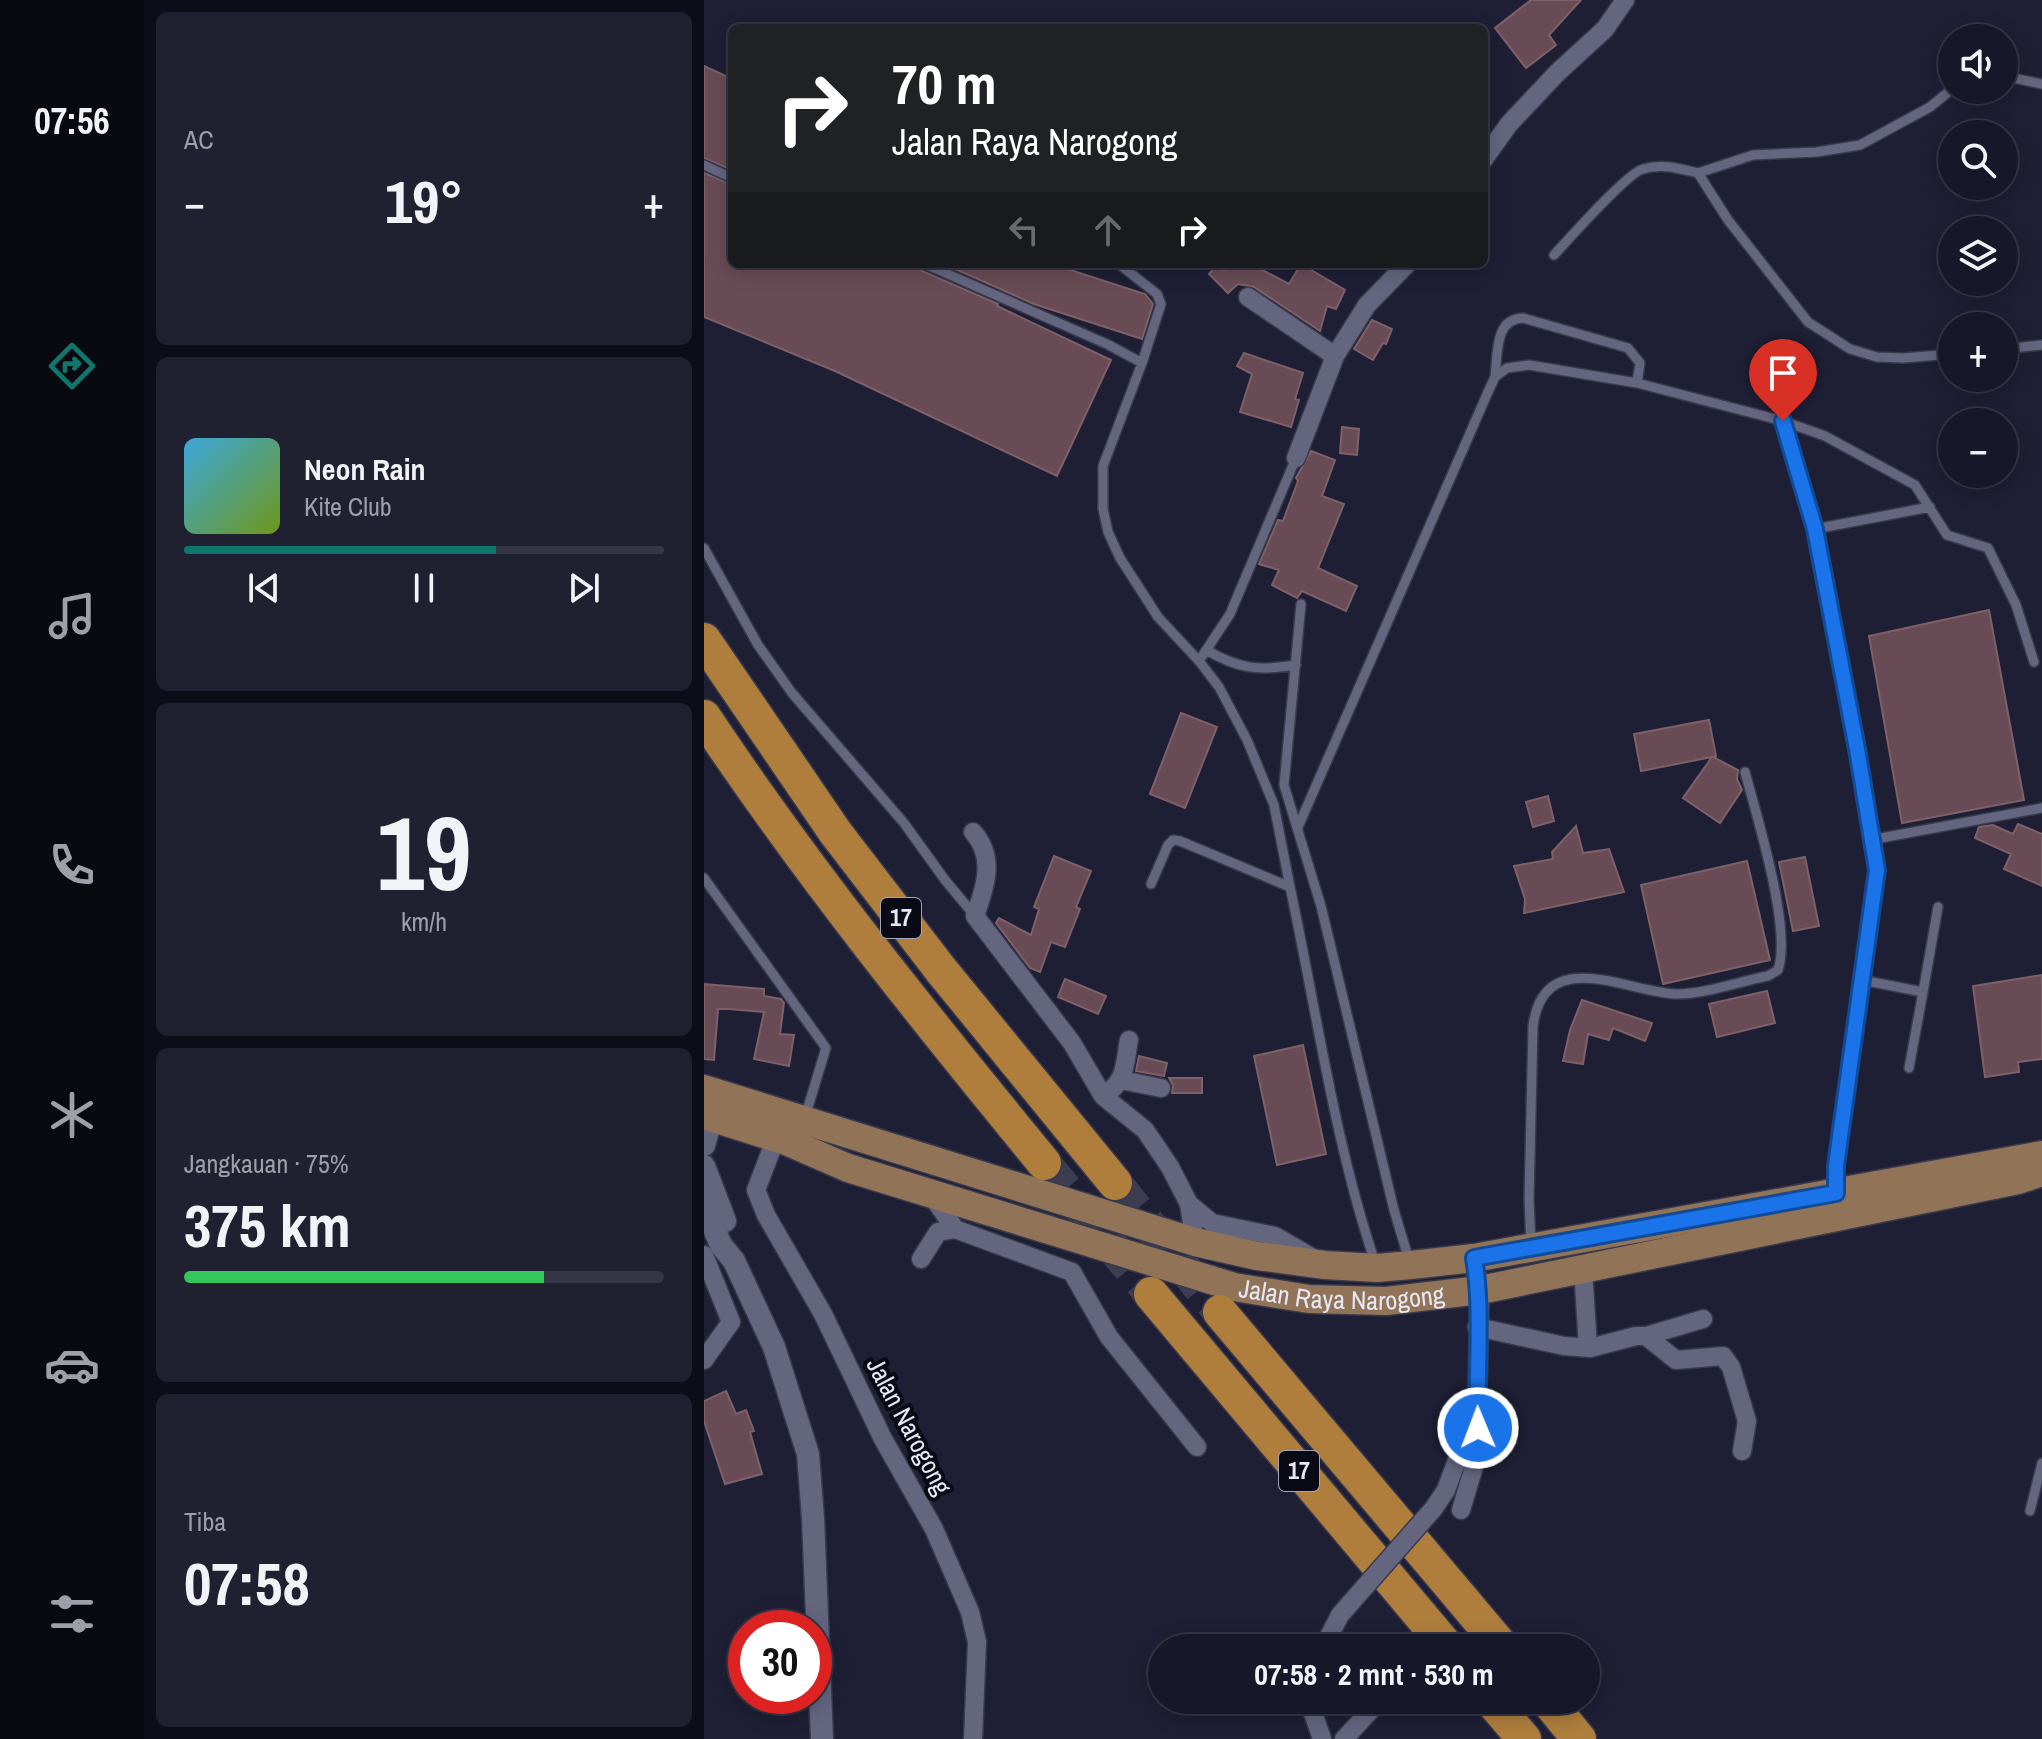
<!DOCTYPE html>
<html lang="id">
<meta charset="utf-8">
<style>
:root{--surface:#161728;--page:#1f2030;--text:#f1f3f6;--muted:#9e9fa8;--line:#353645;--accent:#0f766e}
body{margin:0;font-family:"Archivo Narrow",sans-serif;background:var(--page);color:var(--text);height:100vh;display:flex;flex-direction:column;font-size:30px;white-space:nowrap}
*{box-sizing:border-box;margin:0}
p{font-size:26px;color:var(--muted)}
.icon{flex:none;width:44px;height:44px;fill:none;stroke:currentColor;stroke-width:2;stroke-linecap:round;stroke-linejoin:round}
.map{position:relative;flex:1;overflow:hidden}
.sheet{display:flex;flex-direction:column;gap:12px;padding:12px;background:#0c0d16;width:560px}
.sheet>*{flex:none}
.guide{position:absolute;left:24px;top:24px;width:760px;height:244px;border-radius:12px;box-shadow:0 4px 20px #0003,0 0 0 2px var(--line);background:#202124;color:#fff;overflow:hidden}
.buttons{position:absolute;left:1234px;top:24px;display:grid;gap:16px}
.buttons a{display:grid;place-items:center;width:80px;height:80px;border-radius:50%;background:var(--surface);box-shadow:0 4px 20px #0003,0 0 0 2px var(--line);font-size:40px}
.speed{position:absolute;left:24px;top:1610px;display:flex;gap:16px;font-size:40px;font-weight:700;text-align:center}
.speed>*{display:grid;place-content:center;width:104px;height:104px;border-radius:50%;background:var(--surface);box-shadow:0 4px 20px #0003,0 0 0 2px var(--line);line-height:1}
.speed .limit{border:12px solid #d22;background:#fff;color:#111}
.pin{position:absolute;display:grid;place-items:center;width:68px;height:68px;color:#fff;margin:-82px -34px;border-radius:50% 50% 50% 0;rotate:-45deg;box-shadow:0 0 8px #0007}
.pin .icon{rotate:45deg}
.me{position:absolute;width:88px;margin:-44px;rotate:359deg;stroke-linejoin:round;filter:drop-shadow(0 0 6px #0008)}
.turn{display:flex;align-items:center;gap:28px;height:168px;padding:0 32px;font-size:36px}
.turn .icon{width:104px;height:104px;stroke-width:2.5}
.turn b{display:block;font-size:56px;line-height:68px}
.lanes{display:flex;align-items:center;height:76px;padding:0 32px;background:#0003;justify-content:center;gap:40px;direction:ltr}
.lanes .off{opacity:.35}
.big{font-size:60px;font-weight:800;line-height:1.1}
.sheet .card{flex:1;display:flex;flex-direction:column;justify-content:center;gap:12px;min-width:0;padding:0 28px;border-radius:12px;background:var(--page)}
.sheet .dial{align-items:center;gap:0}
.dial b{font-size:104px;line-height:1}
.song{display:flex;align-items:center;gap:24px}
.cover{width:96px;height:96px;border-radius:12px;background:linear-gradient(135deg,hsl(200 70% 55%),hsl(80 70% 35%))}
.played{height:8px;border-radius:4px;background:linear-gradient(90deg,var(--accent) 65%,var(--line) 65%)}
.keys{display:flex;justify-content:space-around;direction:ltr}
.heat{display:flex;justify-content:space-between;align-items:center;font-size:44px;direction:ltr}
.charge{height:12px;border-radius:6px;background:linear-gradient(90deg,#34c759 75%,var(--line) 0)}
.trip{position:absolute;left:444px;top:1634px;width:452px;height:80px;border-radius:40px;background:var(--surface);box-shadow:0 4px 20px #0003,0 0 0 2px var(--line);font-weight:800;line-height:80px;text-align:center}
main{display:flex;flex:1;min-height:0}
.menu{display:flex;flex-direction:column;width:144px;justify-content:space-around;align-items:center;background:#090910;color:var(--muted)}
.menu .icon{width:56px;height:56px}
.menu .active{color:var(--accent)}
.menu b{font-size:36px;color:var(--text)}
.map>svg:first-child{display:block}
.building{fill:#684b55;stroke:#7e6069;stroke-width:2}
.lines{fill:none;stroke-linecap:round;stroke-linejoin:round}
.motorway-tunnel{stroke:#3c3d52;stroke-width:34;stroke-dasharray:34 17;stroke-linecap:butt}
.service-casing{stroke:#39394c;stroke-width:12}
.minor-casing{stroke:#39394c;stroke-width:21}
.tertiary-casing{stroke:#39394c;stroke-width:25}
.primary-casing{stroke:#39394c;stroke-width:31}
.motorway-casing{stroke:#39394c;stroke-width:37}
.service{stroke:#646680;stroke-width:9}
.minor{stroke:#646680;stroke-width:18}
.tertiary{stroke:#646680;stroke-width:22}
.primary{stroke:#917458;stroke-width:28}
.motorway{stroke:#af7e3d;stroke-width:34}
.minor-bridge-casing{stroke:#39394c;stroke-width:21;stroke-linecap:butt}
.minor-bridge{stroke:#646680;stroke-width:18}
.route-casing{stroke:#114b97;stroke-width:20}
.route{stroke:#1a73e8;stroke-width:14}
.labels{text-anchor:middle;stroke-width:8;stroke-linejoin:round;paint-order:stroke}
.shield{fill:#090a13;stroke:#a4a5b3;stroke-width:2}
.shield-label{font-size:24px;font-weight:bold;fill:#e6e8f7}
.street-label{font-size:26px;fill:#e6e8f7;stroke:#090a13}
</style>
<main>
<nav class="menu">
<b>07:56</b>
<svg class="icon active" aria-label="directions" viewBox="0 0 24 24"><path d="M12 3l9 9-9 9-9-9zM9 14v-3h6M13 9l2 2-2 2"/></svg>
<svg class="icon" aria-label="music" viewBox="0 0 24 24"><path d="M9 18V5l10-2v13"/><circle cx="6" cy="18" r="3"/><circle cx="16" cy="16" r="3"/></svg>
<svg class="icon" aria-label="phone" viewBox="0 0 24 24"><path d="M5 4h4l2 5-3 2q2 4 5 5l2-3 5 2v4C11 20 4 13 5 4z"/></svg>
<svg class="icon" aria-label="climate" viewBox="0 0 24 24"><path d="M12 3v18M4 7l16 10M4 17L20 7"/></svg>
<svg class="icon" aria-label="car" viewBox="0 0 24 24"><path d="M5 17H2v-5l4-1 3-4h7l3 4 3 1v5h-3M9 17h6M6 11h13"/><circle cx="7" cy="17" r="2"/><circle cx="17" cy="17" r="2"/></svg>
<svg class="icon" aria-label="filters" viewBox="0 0 24 24"><path d="M4 7h16M4 17h16"/><circle cx="9" cy="7" r="2"/><circle cx="15" cy="17" r="2"/></svg>
</nav>
<section class="sheet">
<div class="card"><p>AC</p>
<div class="heat"><a>−</a><b class="big">19°</b><a>+</a></div>
</div>
<div class="card">
<div class="song"><i class="cover"></i><div><b>Neon Rain</b><p>Kite Club</p></div></div>
<div class="played"></div>
<div class="keys"><svg class="icon" aria-label="previous" viewBox="0 0 24 24"><path d="M18 5L8 12l10 7zM5 5v14"/></svg><svg class="icon" aria-label="pause" viewBox="0 0 24 24"><path d="M8 5v14M16 5v14"/></svg><svg class="icon" aria-label="next" viewBox="0 0 24 24"><path d="M6 5l10 7-10 7zM19 5v14"/></svg></div>
</div>
<div class="card dial"><b>19</b><p>km/h</p></div>
<div class="card"><p>Jangkauan · 75%</p><b class="big">375 km</b><div class="charge"></div></div>
<div class="card"><p>Tiba</p><b class="big">07:58</b></div>
</section>
<div class="map">
<svg width="1338" height="1739" viewBox="0 0 1338 1739">
<rect width="100%" height="100%" fill="#1e1f35"/>
<path class="building" d="M827,0H877L845,35L852,45L822,68L791,28Z
M0,66L28,79V170L0,158Z
M0,173L28,185V264H214L218,271L294,304L293,306L407,360L353,476L131,371L0,317Z
M240,264H348L441,294L449,304L438,339L330,304Z
M514,264L520,270L526,264H547L585,284L597,264L641,290L632,309L623,306L616,331L550,287L534,284L524,293L505,274Z
M668,320L688,329L682,344L679,343L669,360L650,349Z
M540,353L599,373L591,399L595,400L587,427L536,412L548,374L533,366Z
M638,427L655,429L653,455L636,453Z
M607,451L631,460L618,496L640,504L614,568L653,586L642,611L598,591L593,598L568,585L575,570L555,564L574,520L579,521L594,481L592,478Z
M1285,610L1320,800L1198,823L1165,636Z
M477,713L513,727L481,808L446,794Z
M1005,720L1012,756L1009,757L1034,770L1033,779L1038,790L1016,823L979,798L1008,757L937,771L930,734Z
M844,796L850,821L829,827L822,802Z
M1314,824L1338,834V886L1300,869L1307,854L1271,838L1275,827L1289,825L1309,834Z
M872,826L879,853L905,849L920,892L820,913L821,899L810,866L849,859L848,852Z
M350,856L387,871L372,907L376,909L361,947L347,942L336,972L326,968L292,923L295,918L327,935L335,909L330,907Z
M1101,857L1115,926L1089,931L1075,862Z
M1043,861L1066,960L959,984L937,885Z
M1338,975V1059L1314,1062L1315,1072L1281,1077L1269,986Z
M361,979L402,996L394,1014L354,997Z
M0,984L60,989V996L77,999L80,1003L76,1034L90,1035L85,1066L50,1059L60,1012L25,1009H14L10,1060L0,1059Z
M1063,991L1071,1023L1013,1037L1005,1004Z
M878,1000L948,1023L941,1041L909,1028L905,1040L884,1034L879,1064L859,1061L866,1030Z
M599,1045L622,1154L573,1165L550,1056Z
M435,1056L463,1063L460,1076L432,1071Z
M465,1078H498V1093H468L469,1085Z
M22,1391L32,1414L42,1410L50,1431L46,1432L58,1474L21,1484L0,1421V1401Z"/>
<g class="lines">
<path class="motorway-tunnel" d="M340,1163L447,1294
M411,1183L516,1312"/>
<defs>
<path id="service" d="M1300,76L1338,84
M0,165L28,178
M994,173L1049,155L1113,152L1156,145L1226,107L1248,89
M850,255C865,239 923,173 939,169C958,163 976,169 994,173L1024,220L1104,322L1146,349L1173,357L1199,358L1248,354
M221,264L405,345L438,363L399,466V509L404,532L416,558L454,617L495,661L515,687L543,740L570,805L586,887
M415,264L453,294L457,304L438,363
M1300,349L1338,345
M791,377C794,354 790,319 819,318L924,348L936,363L933,383
M1079,421L1111,529L1153,749L1173,870L1132,1166V1189
M1111,529L1226,507
M0,548L54,645L88,693L200,823L241,880L271,916
M597,604L580,785L617,906L690,1210L705,1260
M502,650C535,669 554,671 592,665
M495,661L526,614L592,458
M594,827L784,392L791,377L803,368L825,365L933,383L1079,421L1121,436L1211,485L1243,535L1284,548L1312,605L1330,662
M1166,840L1338,808
M0,878L122,1048L101,1117
M447,884L464,845L469,840L476,841L586,887C613,1013 630,1140 671,1262
M1158,980L1219,992L1234,907
M1205,1068L1219,992
M827,1246L825,1199L829,1026C840,943 925,993 973,994C1001,994 1037,981 1064,976L1074,970C1088,929 1053,817 1041,772
M1326,1511L1338,1463"/>
<path id="minor" d="M780,159L805,124L853,73L901,29L921,0
M544,297L631,356
M592,458L631,356L663,305L703,264
M269,832C292,857 281,888 271,916L368,1043L399,1096L441,1130L466,1167L485,1204L491,1242
M417,1080L457,1088
M399,1096C423,1081 420,1066 425,1040
M67,1151L52,1190L62,1215L119,1314L179,1439L230,1529L266,1612L273,1642L269,1739
M226,1193L251,1229L368,1272L405,1337L493,1447
M485,1204L508,1223L571,1236L609,1258
M0,1255L27,1322L0,1360
M217,1259L234,1232L251,1229
M879,1269L884,1347
M773,1327L860,1346L886,1348L932,1336H942L972,1360L1019,1356L1027,1367L1043,1421L1038,1451
M942,1336L999,1319
M730,1508L742,1490L773,1406L776,1290L770,1258
M757,1510L775,1450L774,1420
M619,1648L636,1615
M610,1700L609,1713L618,1739
M640,1739L676,1700"/>
<path id="tertiary" d="M0,1145L4,1131
M0,1166L21,1221
M0,1206L17,1245L30,1261L70,1347L104,1454L109,1518L118,1739"/>
<g id="primary">
<path d="M0,1089L491,1242L553,1256L621,1265L673,1268L707,1265L770,1258L1338,1155"/>
<path id="s1" d="M0,1115L82,1141L144,1168L530,1287L605,1299L682,1301L776,1290L1314,1180L1338,1172"/>
</g>
<path id="motorway" d="M0,640L131,832L237,970L411,1183
M0,717C104,873 221,1018 340,1163
M447,1294L744,1648
M516,1312L799,1648
M787,1700L820,1739
M843,1700L875,1739"/>
</defs>
<use href="#service" class="service-casing"/>
<use href="#minor" class="minor-casing"/>
<use href="#tertiary" class="tertiary-casing"/>
<use href="#primary" class="primary-casing"/>
<use href="#motorway" class="motorway-casing"/>
<use href="#service" class="service"/>
<use href="#minor" class="minor"/>
<use href="#tertiary" class="tertiary"/>
<use href="#primary" class="primary"/>
<use href="#motorway" class="motorway"/>
<defs>
<path id="minor-bridge" d="M636,1615L730,1508"/>
</defs>
<use href="#minor-bridge" class="minor-bridge-casing"/>
<use href="#minor-bridge" class="minor-bridge"/>
</g>
<g class="lines">
<defs>
<path id="route" d="M774,1428C772,1372 779,1311 770,1258L1132,1193V1166L1173,870L1153,749L1111,529L1079,421"/>
</defs>
<use href="#route" class="route-casing"/>
<use href="#route" class="route"/>
</g>
<g class="labels">
<g class="shield">
<rect x="177" y="898" width="40" height="40" rx="6"/>
<rect x="575" y="1451" width="40" height="40" rx="6"/>
</g>
<g class="shield-label">
<text x="197" y="926">17</text>
<text x="595" y="1479">17</text>
</g>
<g class="street-label">
<text dy="9" stroke="none"><textPath href="#s1" startOffset="666">Jalan Raya Narogong</textPath></text>
<text transform="translate(205 1426) rotate(62)" y="9">Jalan Narogong</text>
</g>
</g>
</svg>
<div class="buttons">
<a><svg class="icon" aria-label="sound" viewBox="0 0 24 24"><path d="M4 9h4l5-4v14l-5-4H4zM17 9q2 3 0 6"/></svg></a>
<a><svg class="icon" aria-label="search" viewBox="0 0 24 24"><circle cx="10" cy="10" r="6"/><path d="M15 15l6 6"/></svg></a>
<a><svg class="icon" aria-label="layers" viewBox="0 0 24 24"><path d="M12 4l9 5-9 5-9-5zM3 14l9 5 9-5"/></svg></a>
<a>+</a>
<a>−</a>
</div>
<div class="speed"><div class="limit">30</div></div>
<div class="pin" style="left:1079px;top:421px;background:#d93025"><svg class="icon" aria-label="arrive" viewBox="0 0 24 24"><path d="M6 21V4h12l-3 4 3 4H6"/></svg></div>
<svg class="me" style="left:774px;top:1428px" viewBox="-20 -20 40 40"><circle r="17" fill="#1a73e8" stroke="#fff" stroke-width="3"/><path d="M0-11L8 9 0 5-8 9z" fill="#fff"/></svg>
<div class="trip">07:58 · 2 mnt · 530 m</div>
<div class="guide">
<div class="turn"><svg class="icon" aria-label="right" viewBox="0 0 24 24"><path d="M7 20v-9h11M14 6l5 5-5 5"/></svg><div><b>70 m</b>Jalan Raya Narogong</div></div>
<div class="lanes"><svg class="icon off" aria-label="left" viewBox="0 0 24 24"><path d="M17 20v-9H6M10 6l-5 5 5 5"/></svg><svg class="icon off" aria-label="ahead" viewBox="0 0 24 24"><path d="M12 20V5M6 11l6-6 6 6"/></svg><svg class="icon" aria-label="right" viewBox="0 0 24 24"><path d="M7 20v-9h11M14 6l5 5-5 5"/></svg></div>
</div>
</div>
</main>
